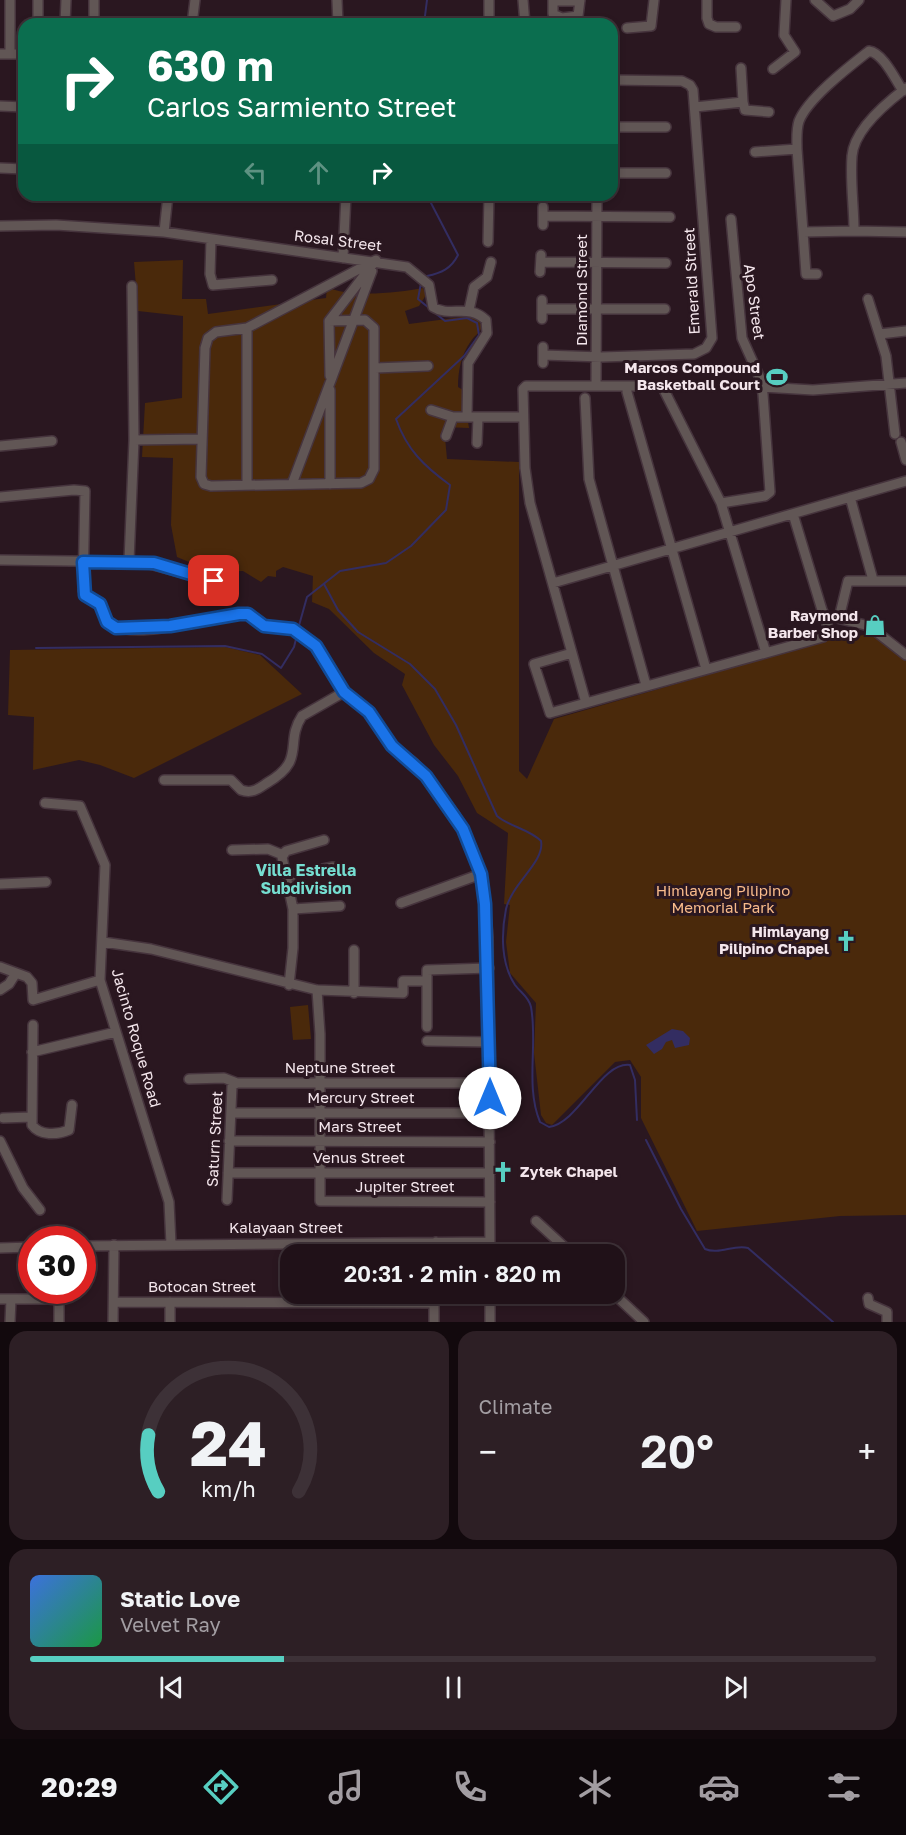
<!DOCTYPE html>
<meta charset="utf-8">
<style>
:root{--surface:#201118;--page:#2d1f25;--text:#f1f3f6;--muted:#a29da2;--line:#3d3137;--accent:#57cec1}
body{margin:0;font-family:"Golos Text",sans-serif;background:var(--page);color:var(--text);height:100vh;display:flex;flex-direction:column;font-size:22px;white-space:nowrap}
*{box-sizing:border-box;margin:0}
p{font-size:20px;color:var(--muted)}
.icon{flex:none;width:33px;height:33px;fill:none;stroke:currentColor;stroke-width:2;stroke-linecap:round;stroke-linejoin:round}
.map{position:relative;height:1322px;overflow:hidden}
.details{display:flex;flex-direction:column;gap:9px;padding:9px;background:#12090d;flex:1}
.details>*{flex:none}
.banner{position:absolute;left:18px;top:18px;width:600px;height:183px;border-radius:18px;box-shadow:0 3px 9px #0003,0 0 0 2px var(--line);background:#0b6e4f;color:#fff;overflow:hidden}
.speed{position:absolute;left:18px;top:1226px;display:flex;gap:12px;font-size:30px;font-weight:700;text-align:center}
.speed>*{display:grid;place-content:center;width:78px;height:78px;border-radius:50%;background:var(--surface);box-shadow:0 3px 9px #0003,0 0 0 2px var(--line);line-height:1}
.speed .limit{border:9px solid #d22;background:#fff;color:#111}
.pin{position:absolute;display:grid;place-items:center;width:51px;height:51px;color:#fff;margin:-26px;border-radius:12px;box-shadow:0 3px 9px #0006}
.me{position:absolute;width:66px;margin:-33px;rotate:0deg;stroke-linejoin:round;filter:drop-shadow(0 0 4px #0008)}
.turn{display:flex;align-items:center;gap:21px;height:126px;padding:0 30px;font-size:27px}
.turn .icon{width:78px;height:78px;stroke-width:2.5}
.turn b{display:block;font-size:42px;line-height:51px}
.lanes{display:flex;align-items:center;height:57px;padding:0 30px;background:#0003;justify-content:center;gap:30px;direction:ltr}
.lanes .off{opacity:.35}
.big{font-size:45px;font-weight:600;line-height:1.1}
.details .card{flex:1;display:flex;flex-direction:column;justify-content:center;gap:9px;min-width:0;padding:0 21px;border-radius:18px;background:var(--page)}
.details .dial{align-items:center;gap:0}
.dial svg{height:156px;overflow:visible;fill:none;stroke:var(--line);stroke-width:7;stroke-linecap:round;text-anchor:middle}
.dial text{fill:var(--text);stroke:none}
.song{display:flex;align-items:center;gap:18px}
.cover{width:72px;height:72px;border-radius:9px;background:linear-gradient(135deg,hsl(220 70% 55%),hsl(140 70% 35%))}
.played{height:6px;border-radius:3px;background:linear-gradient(90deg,var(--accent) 30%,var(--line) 30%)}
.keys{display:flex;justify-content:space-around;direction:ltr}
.heat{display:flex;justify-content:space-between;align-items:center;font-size:33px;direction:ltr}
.details .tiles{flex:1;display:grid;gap:9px;grid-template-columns:1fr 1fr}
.card:last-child{grid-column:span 2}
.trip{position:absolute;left:280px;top:1244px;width:345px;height:60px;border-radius:18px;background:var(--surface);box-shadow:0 3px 9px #0003,0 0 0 2px var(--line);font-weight:600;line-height:60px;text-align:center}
.menu{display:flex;height:96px;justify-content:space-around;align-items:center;background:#0d070a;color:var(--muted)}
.menu .icon{width:42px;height:42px}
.menu .active{color:var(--accent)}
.menu b{font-size:27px;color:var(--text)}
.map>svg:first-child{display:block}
.green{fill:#4a290b}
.water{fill:#332d61}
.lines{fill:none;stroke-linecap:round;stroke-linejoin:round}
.stream{stroke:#332d61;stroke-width:2}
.minor-casing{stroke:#46343d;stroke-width:12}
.minor{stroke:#615655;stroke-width:9}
.route-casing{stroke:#114b97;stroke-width:15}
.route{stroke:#1a73e8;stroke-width:10}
.labels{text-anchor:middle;stroke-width:6;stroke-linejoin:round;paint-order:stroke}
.street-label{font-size:15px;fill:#f4e6ec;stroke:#2a1720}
.poi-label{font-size:15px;font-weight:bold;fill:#f4e6ec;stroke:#2a1720;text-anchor:end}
.park-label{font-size:15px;fill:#f9bb8b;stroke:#2a1720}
.neighbourhood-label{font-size:16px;font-weight:bold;fill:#75ded1;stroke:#2a1720}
</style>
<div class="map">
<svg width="906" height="1322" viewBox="0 0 906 1322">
<rect width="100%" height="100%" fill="#2a1720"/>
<path class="green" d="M183,260L182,299H206L208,314L326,298L327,287C349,298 398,293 423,288L426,295L419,306L405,311L409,324L469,316L478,320L482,326C480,333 475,335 471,341C461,355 458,371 458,387L463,390L469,428L444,427L447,459L519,462V771L527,779L554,719L829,640L871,634L906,661V1215L840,1216L697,1231L641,1118V1077L630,1060L615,1062L552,1125L546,1123L541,1115L534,1053L536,1003L510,973L506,942L510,905L504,904L508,833L477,813L458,776L434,745L402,685L405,674L374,653L329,609L312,602L313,576L283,567L276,571V577L268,576L261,582L243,571L213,572L177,557L171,525L173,458L142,457L145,403L182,398L183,316L138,311L134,262Z
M225,647L260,655L302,694L134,778L100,765L79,760L33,770L34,717L8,715L10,650Z
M308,1005L311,1039L293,1040L290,1007Z"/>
<path class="water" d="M672,1029L683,1031L690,1038L689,1045L675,1048L672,1040L666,1042L662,1049L654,1054L646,1045Z"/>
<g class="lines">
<path class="stream" d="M424,24L427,0
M425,279L427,276C441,273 451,269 458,255L431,203L434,195
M324,584L338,610L358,632L410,664L435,689L456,725L497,816C510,827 529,829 541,841C545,862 512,883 506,909C501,934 501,964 515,985C521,993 529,997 531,1007C538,1044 525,1086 540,1122L549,1127C579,1123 601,1061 630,1065L635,1080L637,1120
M298,629L307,597L340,571L386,563L411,546L446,510L450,485C424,466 407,450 396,419L464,356L479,335L477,323L467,318L445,321L418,299L421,283
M36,648L225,646L262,654L281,668L294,647L297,635
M646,1140L681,1209L705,1249C719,1255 734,1244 748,1248L833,1322"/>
<defs>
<path id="minor" d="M337,0L338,24
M489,0V24
M523,0L525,24
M553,0V14L562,18L578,16L580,0
M707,0V18L709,24L716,27H736
M815,0L833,16L850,9L859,0
M553,1H580
M38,24V0
M65,24L66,0
M94,24V0
M192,24L195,0
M627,28L651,26L654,0
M0,54H24
M10,54V0
M741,68L743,102L745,110L769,112
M773,69L795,52L784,35L786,0
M906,88C886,103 854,130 852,156C850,181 854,207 854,231L906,232
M0,106L24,107
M695,107L743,102
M612,127H666
M797,149C797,140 796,130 799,121C808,98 850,66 869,51C883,53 895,79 903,91
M755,152L797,149L803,232L854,231
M0,168L24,169
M612,173H666
M543,216L670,217
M543,225V207
M0,226L56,225L164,232L407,267L429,285L433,307C450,318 468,303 486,320L487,333L468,363L467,417
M164,232L168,195
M803,232L806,274H817
M211,239L210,274L213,285L272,280
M488,242L489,195
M343,258L346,195
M376,260L329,321L365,320L374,328V469L369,479L361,483L211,486L204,484L201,477L205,348L208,338L216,332L247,328Z
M541,262L666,263
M540,272L541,255
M868,299L886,356L895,434
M542,309H665
M469,310L474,287L487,277L491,262
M542,319V300
M329,321L330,376
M880,334L906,331
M543,347V363
M543,355L602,357L694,354L706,348L712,338L693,90L690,85L682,81L612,80
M375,368L428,366
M596,385L597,195
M762,387L813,390L906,383
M330,390V484
M627,392L706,669
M585,398L589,479L646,685
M431,410L453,417H523
M446,436L453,417
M134,440L202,439
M901,442L906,460
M477,443L478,417
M0,446L52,441
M292,484L372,271
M247,485V328
M0,497L74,490L85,491L83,590L85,595L100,604L110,625C149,641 208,612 248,614L264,626L293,629L316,646L347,696L369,712L392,746L414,763L432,784L455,815L472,848L483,883L488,937L490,1254
M850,497L873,580
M721,503L765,496L770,492L763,394L760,378L742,338L731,219
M0,560L142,562L214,581
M129,561L134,440L132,286
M553,583L906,481
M833,617L869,626L906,655
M839,618L848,581H906
M572,653L534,664L550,713L823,637C831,629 826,618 822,610L793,514
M586,703L530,503L525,468L523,389L526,386H662L721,503L766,653
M164,780H231L241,790C252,794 258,789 267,783C307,760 284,743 302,716L344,692
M45,803L80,806L105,865L100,980L169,1202L171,1244
M232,850L268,849L283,855
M288,876L333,867
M0,884L46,882
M401,903L481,874
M293,909L340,906
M103,942L151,949L317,990L403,993V981H427
M0,967L27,977L32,983L33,1000L100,980
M289,985L293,948V909L282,857L286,851L324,840
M0,990L9,984L16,973
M317,990L320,1034V1201L490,1202
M354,993V950
M33,1025L32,1125C40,1136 57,1135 69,1130L72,1105
M427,1027V970L489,968
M427,1041L490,1042
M32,1052L116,1032
M189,1079L224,1078L237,1083H491
M231,1113H491
M3,1118L31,1117
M0,1141L23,1188L40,1210
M229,1141L490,1142
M228,1173H490
M227,1200L232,1086L237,1083
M536,1221L572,1254
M82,1246L490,1242
M0,1248L32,1247
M435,1254L436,1242
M490,1293V1322
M613,1293L644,1322
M868,1298L869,1304L887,1312V1322
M0,1299H59
M114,1302L434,1303
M10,1322L11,1299
M59,1322V1290
M113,1322L114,1245
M170,1322V1302
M434,1322V1293"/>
</defs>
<use href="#minor" class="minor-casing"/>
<use href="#minor" class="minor"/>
</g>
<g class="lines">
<defs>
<path id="route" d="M214,581L154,563L83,562L85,595L100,604L107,622L116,628L170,626L239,614H248L264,626L293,629L316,646L344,692L369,712L392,746L426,776L463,829L481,874L485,904L490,1098"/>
</defs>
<use href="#route" class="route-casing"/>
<use href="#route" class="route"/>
</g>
<defs>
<symbol id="stadium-bare" viewBox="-9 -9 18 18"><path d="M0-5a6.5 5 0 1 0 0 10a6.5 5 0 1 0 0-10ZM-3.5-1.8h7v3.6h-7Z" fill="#57cec1" stroke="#2a1720" stroke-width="2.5" paint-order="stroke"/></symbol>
<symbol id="shop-bare" viewBox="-9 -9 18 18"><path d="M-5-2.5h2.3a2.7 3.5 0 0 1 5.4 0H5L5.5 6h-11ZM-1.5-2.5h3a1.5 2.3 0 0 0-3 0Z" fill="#57cec1" stroke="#2a1720" stroke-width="2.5" paint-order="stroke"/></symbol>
<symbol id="church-bare" viewBox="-9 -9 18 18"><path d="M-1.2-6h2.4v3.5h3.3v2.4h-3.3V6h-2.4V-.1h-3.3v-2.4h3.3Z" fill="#57cec1" stroke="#2a1720" stroke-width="2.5" paint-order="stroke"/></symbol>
</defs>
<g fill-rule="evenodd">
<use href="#stadium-bare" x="762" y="362" width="30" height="30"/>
<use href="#shop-bare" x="860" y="610" width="30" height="30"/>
<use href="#church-bare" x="831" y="926" width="30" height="30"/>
<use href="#church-bare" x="488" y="1157" width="30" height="30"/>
</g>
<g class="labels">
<g class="street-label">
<text transform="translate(338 241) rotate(7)" y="5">Rosal Street</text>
<text transform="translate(692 281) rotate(-93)" y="5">Emerald Street</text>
<text transform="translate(582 290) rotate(-90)" y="5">Diamond Street</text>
<text transform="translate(754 302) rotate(82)" y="5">Apo Street</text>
<text transform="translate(136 1038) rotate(74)" y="5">Jacinto Roque Road</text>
<text x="340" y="1073">Neptune Street</text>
<text x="361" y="1103">Mercury Street</text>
<text x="360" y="1132">Mars Street</text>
<text transform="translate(215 1139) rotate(-87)" y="5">Saturn Street</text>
<text x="359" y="1163">Venus Street</text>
<text x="405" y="1192">Jupiter Street</text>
<text x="286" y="1233">Kalayaan Street</text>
<text x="202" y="1292">Botocan Street</text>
</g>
<g class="poi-label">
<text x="760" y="373">Marcos Compound<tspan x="760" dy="17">Basketball Court</tspan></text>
<text x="858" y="621">Raymond<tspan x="858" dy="17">Barber Shop</tspan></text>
<text x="829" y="937">Himlayang<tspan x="829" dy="17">Pilipino Chapel</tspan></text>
<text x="520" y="1177" text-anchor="start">Zytek Chapel</text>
</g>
<g class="park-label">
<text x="723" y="896">Himlayang Pilipino<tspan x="723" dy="17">Memorial Park</tspan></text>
</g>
<g class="neighbourhood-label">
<text x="306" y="876">Villa Estrella<tspan x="306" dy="18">Subdivision</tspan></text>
</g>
</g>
</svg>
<div class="speed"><div class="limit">30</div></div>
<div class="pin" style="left:214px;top:581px;background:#d93025"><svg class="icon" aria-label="arrive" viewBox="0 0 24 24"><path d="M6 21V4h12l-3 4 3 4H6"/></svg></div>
<svg class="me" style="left:490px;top:1098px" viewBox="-20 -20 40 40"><circle r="19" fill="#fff"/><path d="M0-13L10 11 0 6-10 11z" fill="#1a73e8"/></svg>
<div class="trip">20:31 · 2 min · 820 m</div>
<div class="banner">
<div class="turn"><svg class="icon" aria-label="right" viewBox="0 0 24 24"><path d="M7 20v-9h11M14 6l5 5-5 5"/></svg><div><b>630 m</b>Carlos Sarmiento Street</div></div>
<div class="lanes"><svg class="icon off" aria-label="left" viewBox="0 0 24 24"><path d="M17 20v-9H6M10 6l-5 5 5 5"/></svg><svg class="icon off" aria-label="ahead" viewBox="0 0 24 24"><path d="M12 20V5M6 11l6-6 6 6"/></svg><svg class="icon" aria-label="right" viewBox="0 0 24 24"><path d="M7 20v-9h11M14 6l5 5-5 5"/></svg></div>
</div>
</div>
<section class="details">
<div class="tiles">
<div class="card dial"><svg viewBox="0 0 100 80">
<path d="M14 69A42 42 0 1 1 86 69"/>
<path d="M14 69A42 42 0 0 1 9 40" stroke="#57cec1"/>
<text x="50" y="56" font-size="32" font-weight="700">24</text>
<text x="50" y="72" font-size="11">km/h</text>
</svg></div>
<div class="card"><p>Climate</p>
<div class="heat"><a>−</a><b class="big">20°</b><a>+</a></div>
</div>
<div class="card">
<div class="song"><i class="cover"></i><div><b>Static Love</b><p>Velvet Ray</p></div></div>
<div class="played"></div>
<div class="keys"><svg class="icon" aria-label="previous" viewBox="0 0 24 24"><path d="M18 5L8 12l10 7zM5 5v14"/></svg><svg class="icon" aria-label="pause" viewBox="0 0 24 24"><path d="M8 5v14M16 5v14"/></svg><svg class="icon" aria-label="next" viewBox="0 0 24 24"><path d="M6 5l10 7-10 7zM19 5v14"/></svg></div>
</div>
</div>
</section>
<nav class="menu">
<b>20:29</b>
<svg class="icon active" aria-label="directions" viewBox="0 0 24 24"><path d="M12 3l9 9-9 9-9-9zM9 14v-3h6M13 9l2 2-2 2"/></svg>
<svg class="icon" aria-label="music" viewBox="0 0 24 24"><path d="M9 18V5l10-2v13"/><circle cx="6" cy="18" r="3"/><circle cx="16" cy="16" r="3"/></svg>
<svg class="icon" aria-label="phone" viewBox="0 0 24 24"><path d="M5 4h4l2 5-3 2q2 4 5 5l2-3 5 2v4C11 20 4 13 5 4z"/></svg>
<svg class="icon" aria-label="climate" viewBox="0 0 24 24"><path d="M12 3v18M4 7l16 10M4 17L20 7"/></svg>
<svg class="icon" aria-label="car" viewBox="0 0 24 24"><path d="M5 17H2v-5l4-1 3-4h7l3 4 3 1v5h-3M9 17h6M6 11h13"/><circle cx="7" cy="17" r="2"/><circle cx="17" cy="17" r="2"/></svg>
<svg class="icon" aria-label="filters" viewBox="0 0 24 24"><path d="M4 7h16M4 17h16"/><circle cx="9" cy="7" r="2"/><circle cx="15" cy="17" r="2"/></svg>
</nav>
